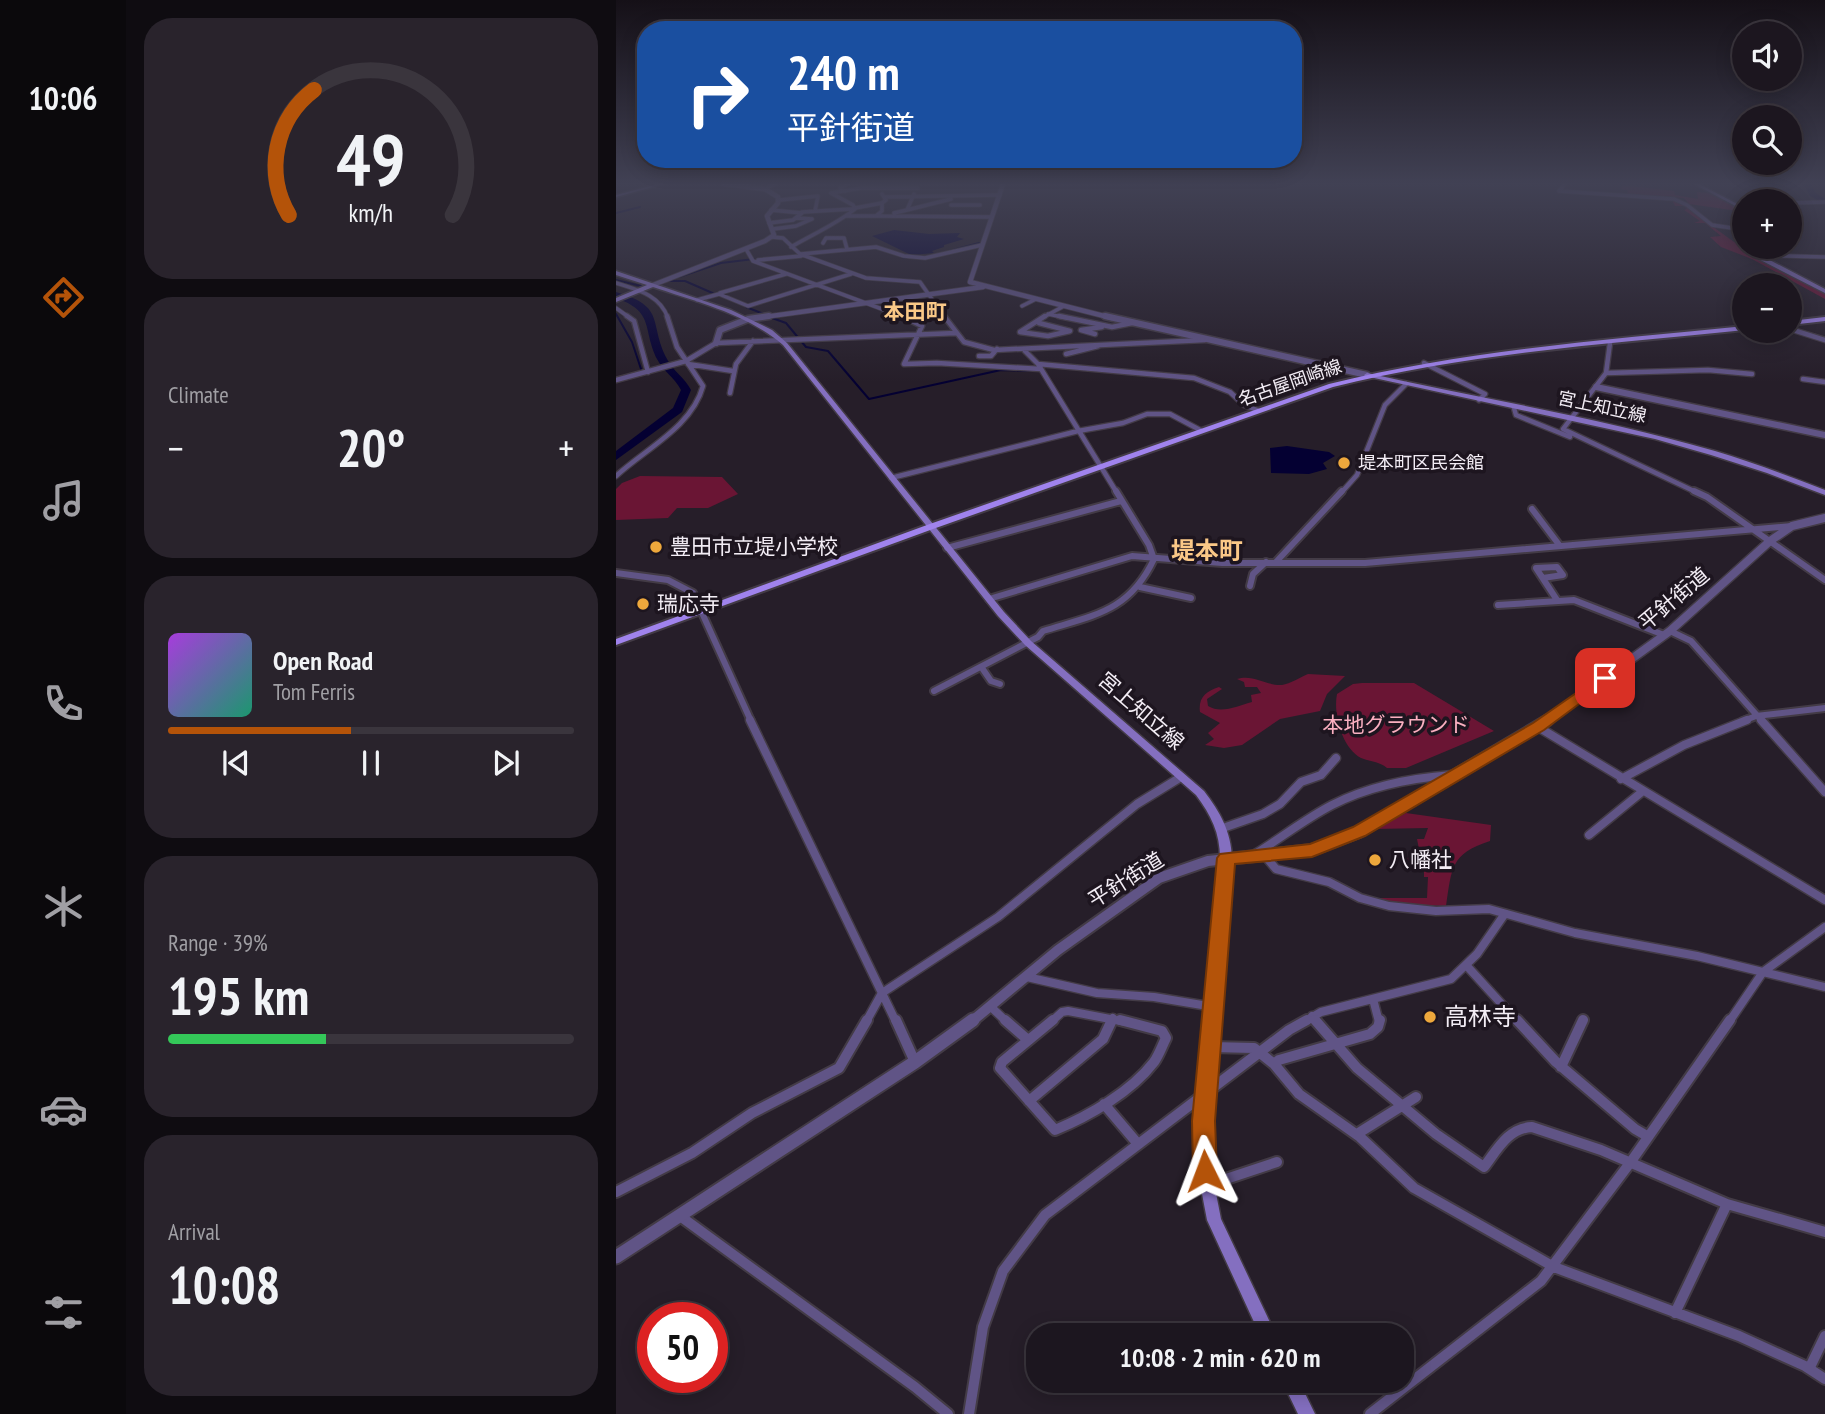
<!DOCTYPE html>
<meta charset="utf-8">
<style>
:root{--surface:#1c161f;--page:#29232c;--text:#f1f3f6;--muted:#a09fa4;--line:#3a353d;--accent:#b45309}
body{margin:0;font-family:"PT Sans Narrow","Noto Sans JP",sans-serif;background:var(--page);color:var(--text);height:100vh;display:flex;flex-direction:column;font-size:26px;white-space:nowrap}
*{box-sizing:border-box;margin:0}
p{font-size:23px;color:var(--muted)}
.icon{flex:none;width:38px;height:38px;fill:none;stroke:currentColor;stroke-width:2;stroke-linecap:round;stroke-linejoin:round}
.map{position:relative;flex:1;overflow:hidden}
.details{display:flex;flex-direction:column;gap:18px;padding:18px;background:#0f0c11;width:490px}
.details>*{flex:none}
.guide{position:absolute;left:21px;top:21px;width:665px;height:147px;border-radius:28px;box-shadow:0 4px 18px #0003,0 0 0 2px var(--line);background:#1a4fa0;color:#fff;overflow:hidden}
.controls{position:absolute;left:1116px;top:21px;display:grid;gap:14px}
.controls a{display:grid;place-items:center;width:70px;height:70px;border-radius:50%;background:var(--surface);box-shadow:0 4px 18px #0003,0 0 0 2px var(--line);font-size:35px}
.speed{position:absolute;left:21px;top:1302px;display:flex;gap:14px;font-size:35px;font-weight:700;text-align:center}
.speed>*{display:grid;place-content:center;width:91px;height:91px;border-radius:50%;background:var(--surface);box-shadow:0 4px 18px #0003,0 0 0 2px var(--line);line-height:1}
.speed .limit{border:10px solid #d22;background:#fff;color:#111}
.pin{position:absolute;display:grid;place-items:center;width:60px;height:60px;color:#fff;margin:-30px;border-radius:14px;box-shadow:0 4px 10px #0006}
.me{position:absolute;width:77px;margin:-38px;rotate:357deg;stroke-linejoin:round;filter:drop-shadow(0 0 5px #0008)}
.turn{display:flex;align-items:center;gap:24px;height:147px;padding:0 35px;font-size:32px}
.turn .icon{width:91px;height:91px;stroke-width:2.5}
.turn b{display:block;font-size:49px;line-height:60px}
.big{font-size:52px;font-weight:700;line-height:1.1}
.details .tile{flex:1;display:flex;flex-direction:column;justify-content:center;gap:10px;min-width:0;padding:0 24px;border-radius:28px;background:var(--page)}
.details .dial{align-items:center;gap:0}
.dial svg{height:182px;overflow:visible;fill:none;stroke:var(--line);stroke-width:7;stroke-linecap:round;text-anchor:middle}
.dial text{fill:var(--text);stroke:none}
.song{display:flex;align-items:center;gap:21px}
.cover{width:84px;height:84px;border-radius:10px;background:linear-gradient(135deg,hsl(280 70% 55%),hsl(160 70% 35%))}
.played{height:7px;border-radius:4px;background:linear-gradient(90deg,var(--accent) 45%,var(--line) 45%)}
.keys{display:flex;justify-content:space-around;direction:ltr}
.heat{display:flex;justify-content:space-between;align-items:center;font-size:38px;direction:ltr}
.charge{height:10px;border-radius:5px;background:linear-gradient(90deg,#34c759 39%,var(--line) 0)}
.trip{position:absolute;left:410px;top:1323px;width:388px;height:70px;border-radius:28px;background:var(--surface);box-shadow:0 4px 18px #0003,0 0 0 2px var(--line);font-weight:700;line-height:70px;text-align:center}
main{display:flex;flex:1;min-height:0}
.dock{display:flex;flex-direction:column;width:126px;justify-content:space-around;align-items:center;background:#0b090c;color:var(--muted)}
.dock .icon{width:49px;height:49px}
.dock .active{color:var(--accent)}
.dock b{font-size:32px;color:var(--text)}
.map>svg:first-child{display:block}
.green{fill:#6a1534}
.water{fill:#040032}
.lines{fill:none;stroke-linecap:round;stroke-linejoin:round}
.stream{stroke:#040032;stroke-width:2}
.river{fill:#040032;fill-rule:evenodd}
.minor-far4-casing{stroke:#433b46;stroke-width:5}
.minor-far3-casing{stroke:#433b46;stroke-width:7}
.minor-far2-casing{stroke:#433b46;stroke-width:10}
.minor-far1-casing{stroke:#433b46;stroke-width:11}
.minor-casing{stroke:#433b46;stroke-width:14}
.tertiary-far4-casing{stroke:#433b46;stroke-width:6}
.tertiary-far3-casing{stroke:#433b46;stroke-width:9}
.tertiary-far2-casing{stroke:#433b46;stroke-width:11}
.tertiary-far1-casing{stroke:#433b46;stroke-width:14}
.tertiary-casing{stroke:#433b46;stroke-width:17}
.secondary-casing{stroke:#433b46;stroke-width:3}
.primary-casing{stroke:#433b46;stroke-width:4}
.minor-far4{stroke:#605486;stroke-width:3.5}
.minor-far3{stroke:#605486;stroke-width:4.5}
.minor-far2{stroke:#605486;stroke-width:6}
.minor-far1{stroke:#605486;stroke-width:8}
.minor{stroke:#605486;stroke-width:10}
.tertiary-far4{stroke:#605486;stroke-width:4.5}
.tertiary-far3{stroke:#605486;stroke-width:6}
.tertiary-far2{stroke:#605486;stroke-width:8}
.tertiary-far1{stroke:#605486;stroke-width:10}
.tertiary{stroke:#605486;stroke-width:13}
.secondary{fill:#846fc0;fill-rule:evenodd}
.primary{fill:#a083ed;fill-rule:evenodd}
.route{fill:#b45309;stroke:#753606;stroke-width:2}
.poi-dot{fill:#eea83c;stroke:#1d151f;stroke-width:2.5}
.labels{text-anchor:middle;stroke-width:7;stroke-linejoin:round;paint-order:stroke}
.far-street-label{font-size:18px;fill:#f3edf5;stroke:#1d151f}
.far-poi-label{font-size:18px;fill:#f3edf5;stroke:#1d151f;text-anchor:start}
.far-quarter-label{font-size:21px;font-weight:bold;fill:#fac887;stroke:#1d151f}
.poi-label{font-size:21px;fill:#f3edf5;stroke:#1d151f;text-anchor:start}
.street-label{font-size:21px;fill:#f3edf5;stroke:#1d151f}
.park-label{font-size:21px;fill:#faafc0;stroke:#1d151f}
.quarter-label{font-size:24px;font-weight:bold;fill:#fac887;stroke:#1d151f}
.near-poi-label{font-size:24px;fill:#f3edf5;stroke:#1d151f;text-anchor:start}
</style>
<main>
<nav class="dock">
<b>10:06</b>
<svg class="icon active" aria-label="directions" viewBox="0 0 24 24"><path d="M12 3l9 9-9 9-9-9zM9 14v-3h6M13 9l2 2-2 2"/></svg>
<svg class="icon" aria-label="music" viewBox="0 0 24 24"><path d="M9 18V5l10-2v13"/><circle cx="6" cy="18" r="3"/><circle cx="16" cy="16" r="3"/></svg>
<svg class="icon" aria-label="phone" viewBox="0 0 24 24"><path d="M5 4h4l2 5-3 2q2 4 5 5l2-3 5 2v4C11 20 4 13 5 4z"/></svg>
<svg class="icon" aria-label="climate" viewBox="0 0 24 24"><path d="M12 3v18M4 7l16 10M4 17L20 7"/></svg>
<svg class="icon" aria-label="car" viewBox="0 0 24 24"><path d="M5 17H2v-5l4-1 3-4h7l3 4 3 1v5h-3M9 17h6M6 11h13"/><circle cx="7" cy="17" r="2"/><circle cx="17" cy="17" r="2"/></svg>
<svg class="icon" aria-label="filters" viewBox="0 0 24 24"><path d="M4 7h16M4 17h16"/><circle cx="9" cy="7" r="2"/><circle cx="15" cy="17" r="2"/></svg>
</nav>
<section class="details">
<div class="tile dial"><svg viewBox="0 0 100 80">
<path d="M14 69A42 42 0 1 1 86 69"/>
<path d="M14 69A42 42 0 0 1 25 14" stroke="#b45309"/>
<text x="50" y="56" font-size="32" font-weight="700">49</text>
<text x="50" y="72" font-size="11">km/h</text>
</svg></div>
<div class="tile"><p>Climate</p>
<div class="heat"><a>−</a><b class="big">20°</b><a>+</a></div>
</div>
<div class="tile">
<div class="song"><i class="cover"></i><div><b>Open Road</b><p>Tom Ferris</p></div></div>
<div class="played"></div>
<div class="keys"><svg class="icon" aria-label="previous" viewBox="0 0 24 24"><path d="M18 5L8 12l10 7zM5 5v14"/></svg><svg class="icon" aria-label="pause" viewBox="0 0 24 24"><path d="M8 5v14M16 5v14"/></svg><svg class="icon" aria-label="next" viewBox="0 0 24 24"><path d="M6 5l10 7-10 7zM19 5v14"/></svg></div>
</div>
<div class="tile"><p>Range · 39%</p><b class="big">195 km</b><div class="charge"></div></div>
<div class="tile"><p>Arrival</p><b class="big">10:08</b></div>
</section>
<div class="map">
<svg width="1209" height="1414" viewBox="0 0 1209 1414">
<rect width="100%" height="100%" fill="#261e29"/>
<path class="green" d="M1007,185L1058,191L1059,195L1082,199L1081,192L1095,193L1129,212L1073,204L1068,198L1056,197L1136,255L1209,293V299L1136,259L1105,247L1094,237L1105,236L1089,223H1078L1084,221L1068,210L1071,209L1068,206H1059L1056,200L1012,194L1011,190L1004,189Z
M24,476L106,477L122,494L92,508H61L52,518L0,520V489L6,483Z
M692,674L729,676L711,694L704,711L664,719L626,745L608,748L589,745L598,739L592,733L604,723L584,712C582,698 590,691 603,687L606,689L591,699L592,706C605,714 622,706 636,702L635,695L645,693L641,687H629L628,682L621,679C638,674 650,686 666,685C674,684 685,677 692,674Z
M746,683H798L878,731L790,768H771C763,761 754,762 745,758C726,748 717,714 721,694L737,684Z
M790,813L875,825L874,841C834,854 836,868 830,906L772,904L754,898H811L812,877H808V864L786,863L785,860L804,854L801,839H808L812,828L758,829Z"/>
<path class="water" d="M278,230L313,234L344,233L341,237L348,239L328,245V247L316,251L318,253L295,255L256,236Z
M671,446L713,452L719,456L707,463L711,469L693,474L655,473L654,448Z"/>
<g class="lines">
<path class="stream" d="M0,213L24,207
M333,251L363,243
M279,254L288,258H299
M63,277L105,263L138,259
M0,280L25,286
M53,281H69L101,295
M130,307L150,315
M0,314L16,342L26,372H23
M156,318L170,323L190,347L212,351L253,399L385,370L420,371"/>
<path class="river" d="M1188,184H1194L1200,193L1209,199V204L1194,196Z
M0,292C51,307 32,322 51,359C57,371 69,378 75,390L66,412L0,460V451L57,408L65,390C59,378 47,371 41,359C26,328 39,312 0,298Z"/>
<defs>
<path id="minor-far4" d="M949,184L943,191L1058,199L1071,205L1096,225L1129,230
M149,189L159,184
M229,191L224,188L232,184
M268,197L384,195
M164,200L202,196L199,211
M1174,203L1209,202
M335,205H364
M239,208L266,203
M291,210L335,199
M186,212L236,209
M278,213L291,210L298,194
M261,215L266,211V203L270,200L266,194
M230,216H267
M265,216L375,217
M153,223L177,220L186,213L155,210
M157,229L180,226L196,219L180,218
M156,237L167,238L184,254L250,278L304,282L329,318
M207,243L210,238H228L231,249
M175,247C197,234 219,225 239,209L237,205L215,193L245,188H302
M130,249L137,261L290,318
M185,254L260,247L288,256L309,258L366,245
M1138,255L1209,257
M142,260L185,256
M0,283C22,290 44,295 52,318
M104,293L170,274
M81,300L103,294L132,306L235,274
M406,306L420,299
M0,308L14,318
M432,314L451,318
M286,316L326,308
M426,318L448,306"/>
<path id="minor-far3" d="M11,316L18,321L32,372
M286,316L306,326L288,364L321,363L425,369
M328,316L348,342L378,350L589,340
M443,316L496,327L516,323
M423,323L454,331L432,336L404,332L429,316
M1174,329L1209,340
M479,334L465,330L486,327
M994,343L990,373L947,429L1082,493
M409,351L422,364L501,493
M450,354L482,346
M363,356H375L381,349
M808,363L869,394L863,400
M72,364L117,371
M422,364L578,378L614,392L628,405L641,410
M990,373L1092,370L1136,374
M1187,379L1209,382
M0,380L70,361L100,343L340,333
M114,393L120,364L137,341
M898,408L900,415L954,437
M0,476C29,449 76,427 87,386L61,347L51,316
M275,478L462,431L507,423L531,414H554L584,430
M725,493L741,475L769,405L790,384"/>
<path id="minor-far2" d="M1078,491L1091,497L1209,580
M916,509L944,546
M331,548L505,501
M660,562L726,491
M0,573L52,580L77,593L135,721
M927,578L947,575L941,567L920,568L941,600
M634,586L637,574L650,562
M524,587L575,598
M373,599L516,556L606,563H749L1176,526
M882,605L958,600L1048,635
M1054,631L1075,641L1146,721
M366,668L375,681L384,684
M318,691L422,637L427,631C478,615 513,612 538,559L533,545L500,491
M1127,721L1140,716L1209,708"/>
<path id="minor-far1" d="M134,720L280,1022
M1145,720L1209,792
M922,727L1209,900
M1005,779L1068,745L1131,720
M607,828L647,814L664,804L685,782L705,775L720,758
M973,835L1027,791
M639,854C665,838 689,819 716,805C753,786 795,778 836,775
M650,857L660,869L713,882L744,898L773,906L820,911L873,909L959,933L1081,956L1209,987
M850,965L902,1022
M411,977L481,993L538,997L598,1007
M757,999L763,1022
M375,1007L391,1022
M696,1016L701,1022
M250,1022L266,993L382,917L521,804L565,777
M435,1022L446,1012L452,1011L510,1022
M495,1022L497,1018
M688,1022L705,1012L835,979L861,954L888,915
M1113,1022L1147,972L1209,927"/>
<path id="minor" d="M280,1020L299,1062
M389,1020L412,1040
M437,1020L386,1062L384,1068L439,1130C473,1116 515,1092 538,1062C543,1055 546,1046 550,1038L546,1031L504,1020
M699,1020L741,1068L820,1134L868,1167C881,1150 892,1128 916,1127L985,1150L1111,1204L1209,1232
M764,1020L762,1027L754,1034L663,1060L658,1064L683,1094L744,1137L798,1188L938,1267L1123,1336L1189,1366L1209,1379
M901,1020L940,1062L1019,1129L1031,1136
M595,1047L638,1048L658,1064
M945,1067L967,1020
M413,1101L487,1039L496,1020
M488,1104L522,1144
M741,1134L800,1097
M592,1185L661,1162
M0,1192L76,1153L136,1113L223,1068L251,1020
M64,1216L299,1387L332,1414
M1059,1313L1111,1204
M1194,1367L1209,1336
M353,1414L367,1327L387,1271L429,1215L673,1030L691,1020
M754,1414L925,1281L1014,1163L1114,1020"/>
<path id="tertiary-far4" d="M387,184L354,282L496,318
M37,285L149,241L158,235L151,216L162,203V197L149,189L108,184
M140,318L367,287"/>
<path id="tertiary-far3" d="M489,316L751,375
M100,343L104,330L132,319L153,316
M980,387L1209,435"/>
<path id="tertiary-far2" d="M930,721L1054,631L1154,541L1176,526L1209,518"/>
<path id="tertiary-far1" d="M355,1022L442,950L543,878L592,861L696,850L743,832L932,720"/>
<path id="tertiary" d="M0,1257L299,1062L357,1020"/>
<path id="secondary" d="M42,184H48L0,197V195Z
M1078,184H1083L1129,208V211Z
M1129,236V240L1127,241L1129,247L1209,289V293L1131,253L1122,241Z
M0,271L115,310L156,330L171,343L388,612L415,641L588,791C604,812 615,831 616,858L593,1157L605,1219L660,1335H644L591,1220L579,1157L604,858C604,833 595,815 580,795L409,645L382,616L167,345C131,314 81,302 37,287L0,302V298L31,285L0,275Z
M751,373C867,399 985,418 1099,451C1136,462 1173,476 1209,490V495L1151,473L1095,455L1039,439L749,376L748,375Z
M666,1381H683L699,1414H682Z"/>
<path id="primary" d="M1209,317V321L1174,325V321Z
M1129,326V330C991,344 853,353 717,387L317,529L0,645V639L311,525L713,384C850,350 989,340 1129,326Z"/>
</defs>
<use href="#minor-far4" class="minor-far4-casing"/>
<use href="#minor-far3" class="minor-far3-casing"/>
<use href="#minor-far2" class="minor-far2-casing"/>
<use href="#minor-far1" class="minor-far1-casing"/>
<use href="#minor" class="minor-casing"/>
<use href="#tertiary-far4" class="tertiary-far4-casing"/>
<use href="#tertiary-far3" class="tertiary-far3-casing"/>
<use href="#tertiary-far2" class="tertiary-far2-casing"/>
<use href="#tertiary-far1" class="tertiary-far1-casing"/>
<use href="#tertiary" class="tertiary-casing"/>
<use href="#secondary" class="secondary-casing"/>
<use href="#primary" class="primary-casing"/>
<use href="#minor-far4" class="minor-far4"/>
<use href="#minor-far3" class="minor-far3"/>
<use href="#minor-far2" class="minor-far2"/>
<use href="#minor-far1" class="minor-far1"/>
<use href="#minor" class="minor"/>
<use href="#tertiary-far4" class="tertiary-far4"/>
<use href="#tertiary-far3" class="tertiary-far3"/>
<use href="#tertiary-far2" class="tertiary-far2"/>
<use href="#tertiary-far1" class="tertiary-far1"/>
<use href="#tertiary" class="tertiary"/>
<use href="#secondary" class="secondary"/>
<use href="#primary" class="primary"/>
</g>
<linearGradient id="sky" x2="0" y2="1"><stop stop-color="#151017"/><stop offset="0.48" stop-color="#414154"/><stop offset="1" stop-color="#414154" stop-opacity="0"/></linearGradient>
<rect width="1209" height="382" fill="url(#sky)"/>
<path class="route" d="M989,673L994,675L996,678L994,681L928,730L749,836L696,857L619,864L599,1121L601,1171L597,1179L589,1182L580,1179L577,1171L576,1121L601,858L604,854L694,844L737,827L917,723Z"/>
<g class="poi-dot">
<circle cx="728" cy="463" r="7"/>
<circle cx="40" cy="547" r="7"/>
<circle cx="27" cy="604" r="7"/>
<circle cx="759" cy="860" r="7"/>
<circle cx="814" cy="1017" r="7"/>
</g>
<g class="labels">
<g class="far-street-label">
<text transform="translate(674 383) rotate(-19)" y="6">名古屋岡崎線</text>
<text transform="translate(986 407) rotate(12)" y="6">宮上知立線</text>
</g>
<g class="far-poi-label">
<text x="742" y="469">堤本町区民会館</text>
</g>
<g class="far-quarter-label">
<text x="299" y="319">本田町</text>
</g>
<g class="poi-label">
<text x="54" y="554">豊田市立堤小学校</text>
<text x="41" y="611">瑞応寺</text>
<text x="773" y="867">八幡社</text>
</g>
<g class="street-label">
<text transform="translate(1058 599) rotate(-40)" y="7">平針街道</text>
<text transform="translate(525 711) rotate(41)" y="7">宮上知立線</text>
<text transform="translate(510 880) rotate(-32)" y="7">平針街道</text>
</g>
<g class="park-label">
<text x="780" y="732">本地グラウンド</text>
</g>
<g class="quarter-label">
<text x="591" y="559">堤本町</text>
</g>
<g class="near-poi-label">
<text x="828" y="1025">高林寺</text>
</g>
</g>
</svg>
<div class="controls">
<a><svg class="icon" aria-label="sound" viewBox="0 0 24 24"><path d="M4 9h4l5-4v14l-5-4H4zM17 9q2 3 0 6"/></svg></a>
<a><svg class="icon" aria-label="search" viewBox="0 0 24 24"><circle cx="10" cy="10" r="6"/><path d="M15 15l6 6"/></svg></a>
<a>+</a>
<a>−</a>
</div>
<div class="speed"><div class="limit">50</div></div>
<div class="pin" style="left:989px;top:678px;background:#d93025"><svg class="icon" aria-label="arrive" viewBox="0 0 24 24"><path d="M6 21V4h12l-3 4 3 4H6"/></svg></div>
<svg class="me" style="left:589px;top:1171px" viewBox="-20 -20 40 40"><path d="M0-17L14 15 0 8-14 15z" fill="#b45309" stroke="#fff" stroke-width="4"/></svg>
<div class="trip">10:08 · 2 min · 620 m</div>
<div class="guide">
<div class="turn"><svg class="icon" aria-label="right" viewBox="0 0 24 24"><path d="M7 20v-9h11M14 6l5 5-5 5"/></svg><div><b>240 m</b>平針街道</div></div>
</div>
</div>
</main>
